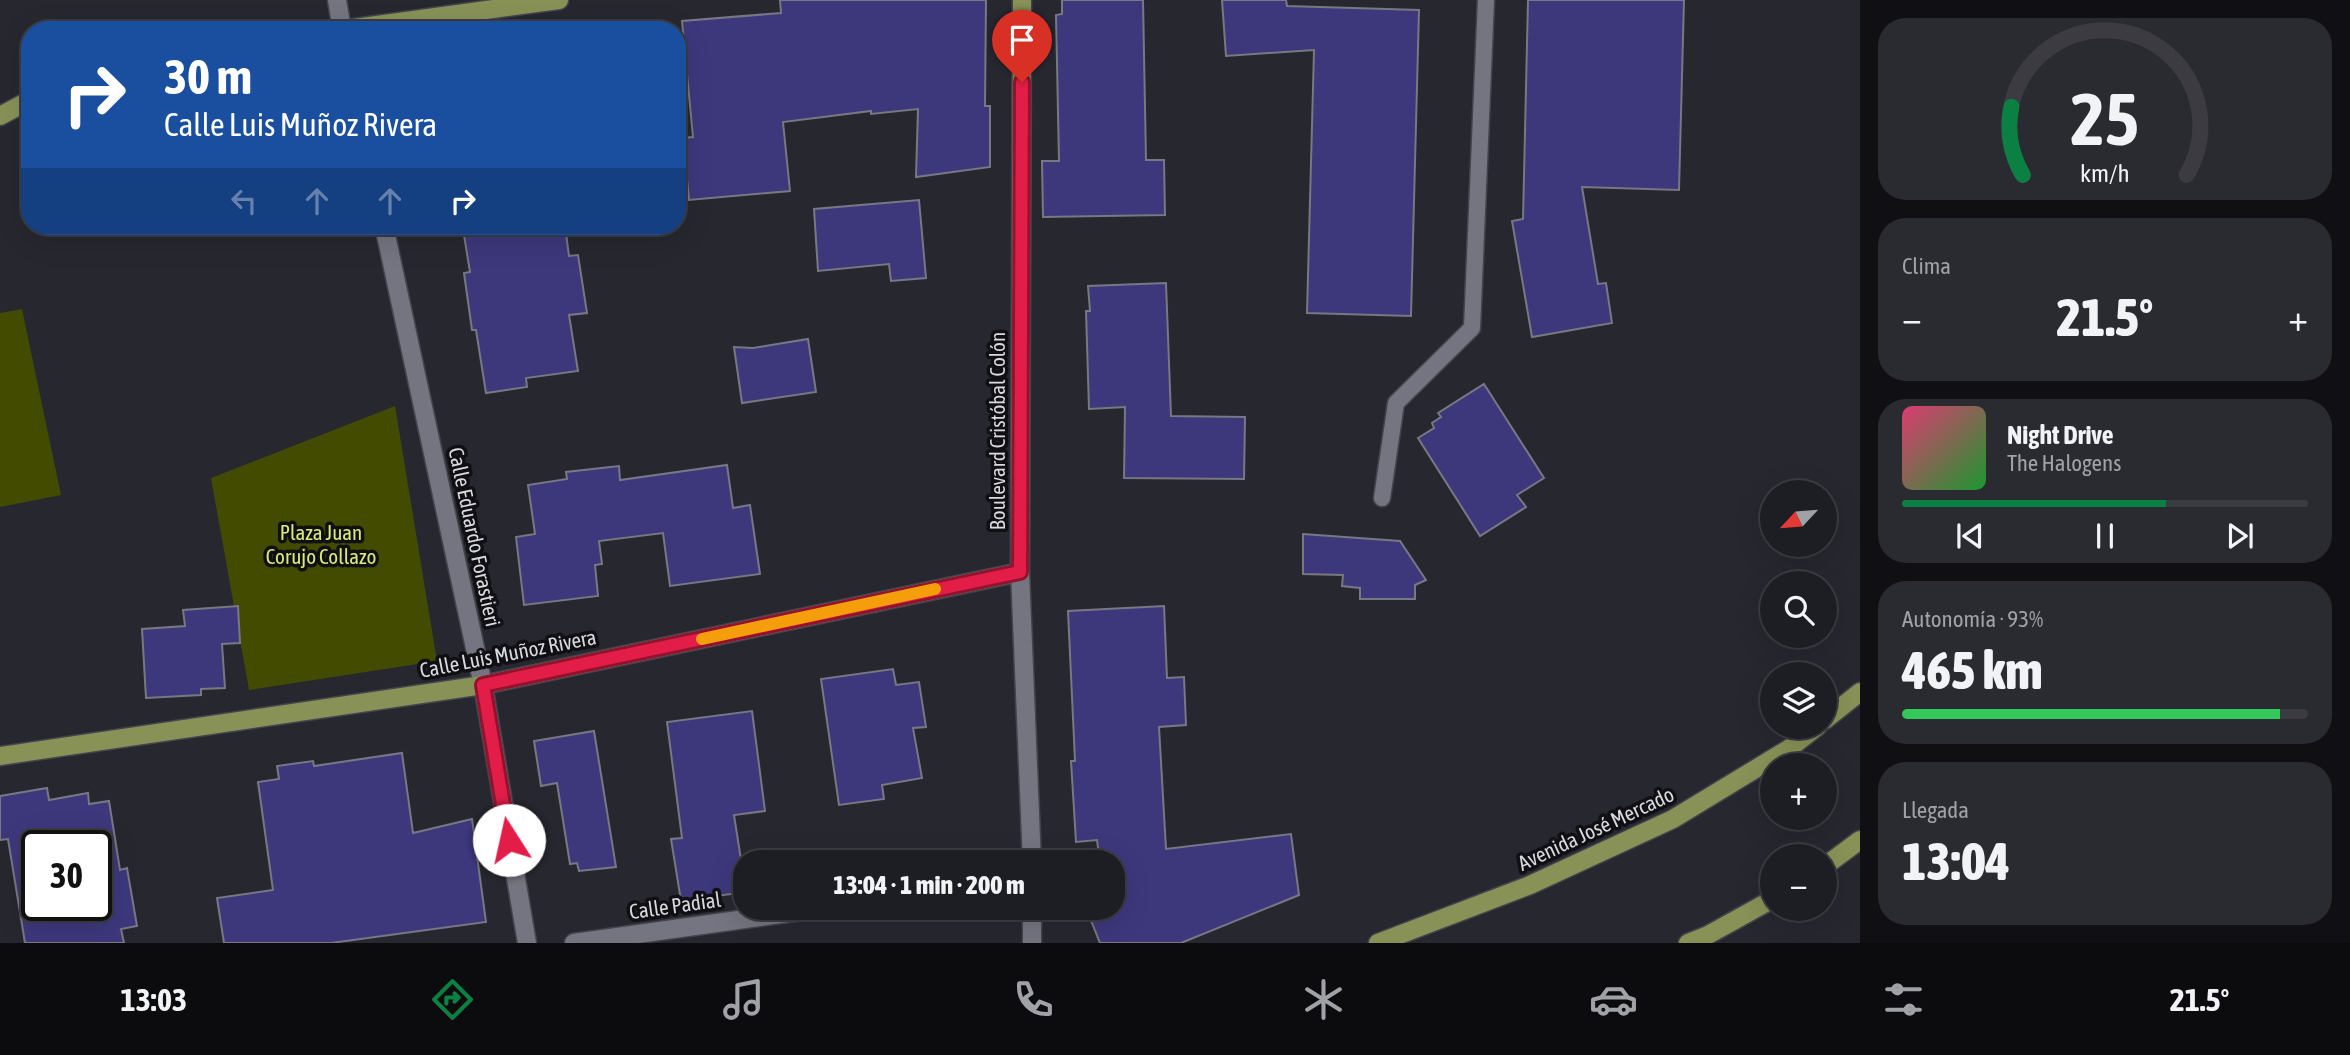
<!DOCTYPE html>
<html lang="es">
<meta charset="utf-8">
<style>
:root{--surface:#1d1d24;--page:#2a2a31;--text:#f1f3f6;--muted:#a0a2a6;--line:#3b3b41;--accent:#0b8043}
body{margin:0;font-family:"Asap Condensed",sans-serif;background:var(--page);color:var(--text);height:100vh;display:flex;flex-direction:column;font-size:26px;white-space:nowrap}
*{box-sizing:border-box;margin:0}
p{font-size:23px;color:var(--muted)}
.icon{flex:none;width:38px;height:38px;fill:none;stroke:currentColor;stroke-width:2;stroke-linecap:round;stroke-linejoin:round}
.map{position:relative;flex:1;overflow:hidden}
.panel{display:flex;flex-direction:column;gap:18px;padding:18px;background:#101014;width:490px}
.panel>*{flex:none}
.banner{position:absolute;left:21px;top:21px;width:665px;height:214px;border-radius:28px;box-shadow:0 7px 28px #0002,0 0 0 2px var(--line);background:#1a4fa0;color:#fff;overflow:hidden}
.needle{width:46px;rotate:244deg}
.fabs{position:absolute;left:1760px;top:480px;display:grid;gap:14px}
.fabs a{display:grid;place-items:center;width:77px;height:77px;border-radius:50%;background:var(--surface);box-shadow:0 7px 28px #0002,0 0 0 2px var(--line);font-size:35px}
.speed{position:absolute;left:21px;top:830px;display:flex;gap:14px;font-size:35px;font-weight:700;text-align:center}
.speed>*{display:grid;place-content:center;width:91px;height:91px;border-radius:50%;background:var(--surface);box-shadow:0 7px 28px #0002,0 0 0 2px var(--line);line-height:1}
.speed .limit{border:4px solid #111;border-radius:10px;background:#fff;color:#111}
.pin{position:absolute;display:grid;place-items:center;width:60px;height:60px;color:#fff;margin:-72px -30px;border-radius:50% 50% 50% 0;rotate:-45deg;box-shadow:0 0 7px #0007}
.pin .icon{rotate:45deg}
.me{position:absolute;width:77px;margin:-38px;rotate:350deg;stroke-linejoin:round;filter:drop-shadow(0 0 5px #0008)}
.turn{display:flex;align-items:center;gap:24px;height:147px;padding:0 28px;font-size:32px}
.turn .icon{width:91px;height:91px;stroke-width:2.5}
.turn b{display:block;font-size:49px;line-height:60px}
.lanes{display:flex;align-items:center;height:66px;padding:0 28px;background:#0003;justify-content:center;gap:35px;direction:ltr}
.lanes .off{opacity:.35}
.big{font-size:52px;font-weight:800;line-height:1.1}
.panel .card{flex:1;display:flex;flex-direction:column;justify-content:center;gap:10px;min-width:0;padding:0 24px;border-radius:28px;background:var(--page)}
.panel .dial{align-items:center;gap:0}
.dial svg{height:182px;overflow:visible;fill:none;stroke:var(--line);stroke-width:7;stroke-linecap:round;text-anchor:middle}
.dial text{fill:var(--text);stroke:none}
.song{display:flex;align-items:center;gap:21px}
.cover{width:84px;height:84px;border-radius:10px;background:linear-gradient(135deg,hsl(340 70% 55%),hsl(130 70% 35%))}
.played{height:7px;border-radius:4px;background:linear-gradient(90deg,var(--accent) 65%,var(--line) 65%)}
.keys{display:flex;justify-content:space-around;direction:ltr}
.heat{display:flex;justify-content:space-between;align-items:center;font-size:38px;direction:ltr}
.charge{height:10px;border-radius:5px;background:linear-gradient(90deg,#34c759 93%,var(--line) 0)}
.trip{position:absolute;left:733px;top:850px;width:392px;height:70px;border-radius:28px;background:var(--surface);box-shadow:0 7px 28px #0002,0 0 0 2px var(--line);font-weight:800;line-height:70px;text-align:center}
.menu{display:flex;height:112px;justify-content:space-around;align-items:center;background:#0c0c0e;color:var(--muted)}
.menu .icon{width:49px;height:49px}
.menu .on{color:var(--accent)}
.menu b{font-size:32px;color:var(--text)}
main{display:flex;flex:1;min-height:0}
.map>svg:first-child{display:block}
.green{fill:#434b00}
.building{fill:#3d387c;stroke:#777883;stroke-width:2;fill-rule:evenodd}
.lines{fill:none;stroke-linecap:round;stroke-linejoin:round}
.service-casing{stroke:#44454c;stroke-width:19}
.minor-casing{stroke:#44454c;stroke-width:21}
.tertiary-casing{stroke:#44454c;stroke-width:21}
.primary-casing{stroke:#44454c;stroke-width:21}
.service{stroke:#747580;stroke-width:16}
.minor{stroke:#747580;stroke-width:18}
.tertiary{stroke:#747580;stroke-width:18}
.primary{stroke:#889257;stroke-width:18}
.route-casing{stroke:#92132f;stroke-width:18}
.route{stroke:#e11d48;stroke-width:12}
.slow{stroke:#f59e0b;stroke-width:12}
.labels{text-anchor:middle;stroke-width:7;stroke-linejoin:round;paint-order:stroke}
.street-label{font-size:21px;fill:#d9dae0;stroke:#101014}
.park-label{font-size:21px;fill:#daec79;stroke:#101014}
</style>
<main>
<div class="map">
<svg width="1860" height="943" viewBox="0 0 1860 943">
<rect width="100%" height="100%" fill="#272730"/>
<path class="green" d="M22,309L61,495L0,507V313Z
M395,406L437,661L249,690L211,478Z"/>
<path class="building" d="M780,0H986L985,106H990V167L916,177L918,109L871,114V111L783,122L790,191L689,200L683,138L693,137L682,21L781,13Z
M1062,0H1143L1146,160H1164L1165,215L1043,217L1042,161H1059L1056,15L1062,14Z
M1222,0H1286L1287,6L1419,10L1411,316L1307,313L1314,50L1226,56Z
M1528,0H1684L1679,190L1582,187L1598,284L1606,283L1612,323L1532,337L1512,221L1523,219Z
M919,200L926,278L891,281L889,264L818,271L814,209Z
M481,226H565L569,256L578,255L587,313L569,315L578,371L526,378L527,387L486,393L476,330H472L464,273L470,272L463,229Z
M1166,283L1171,416L1245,417L1244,479L1124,478L1125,407L1089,409L1086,311H1090L1088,286Z
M808,339L816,392L742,403L734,347L753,348Z
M1484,384L1544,478L1517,495L1526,507L1480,536L1418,438L1434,428L1432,423L1441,417L1438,413Z
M727,465L733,508L750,505L760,574L670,586L663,533L599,541L602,564L595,565L598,596L524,605L516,537L535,534L528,485L567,479L566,472L619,466L620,480Z
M1303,534L1400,541L1426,580L1415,585V599H1360V588L1342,586L1343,575L1303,574Z
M238,606L240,643L222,644L225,688L201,689V695L146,698L142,629L185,626L183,610Z
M1164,606L1167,678L1184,677L1186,725L1159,727L1166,849L1291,834L1299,895L1181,943H1100L1086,908H1113V863H1100L1097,840L1076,842L1071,761H1075L1068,611Z
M893,669L896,685L919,682L926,727L913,728L922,778L882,785L884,799L839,805L821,679Z
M752,711L765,811L734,815L746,892L681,901L671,839L682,838L667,722Z
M594,731L616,867L579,871L577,863L570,864L557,783L541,786L534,741Z
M402,753L413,833L472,819L486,922L331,943H224L217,898L273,890L258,782L279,779L277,766L313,761L314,766Z
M47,788L49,800L88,793L89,804L109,801L120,870L127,868L137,926L121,929L124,943H25L8,839L0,840V796ZM37,845H96V905H37Z"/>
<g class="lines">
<defs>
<path id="service" d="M1382,498L1396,403L1472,328L1486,0"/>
<path id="minor" d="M337,0L342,30
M384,226L483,685L527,943
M574,943L823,908"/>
<path id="tertiary" d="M1020,572L1032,863
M1032,943V908"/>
<path id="primary" d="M340,30L559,0
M0,116L30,100
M1825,720L1860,692
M0,756L483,685L1020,572L1022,0
M1825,866L1860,840
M1378,943L1530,885L1673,819L1790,748L1818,726
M1688,943L1708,935L1773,899"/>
</defs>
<use href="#service" class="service-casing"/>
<use href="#minor" class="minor-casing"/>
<use href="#tertiary" class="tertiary-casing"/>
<use href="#primary" class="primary-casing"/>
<use href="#service" class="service"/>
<use href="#minor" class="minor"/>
<use href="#tertiary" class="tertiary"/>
<use href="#primary" class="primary"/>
</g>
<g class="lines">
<defs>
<path id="route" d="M509,840L483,685L1020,572L1022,82"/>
</defs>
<use href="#route" class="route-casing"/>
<use href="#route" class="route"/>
<path class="slow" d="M702,639L935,589"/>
</g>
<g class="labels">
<g class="street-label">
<text transform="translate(998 431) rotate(-90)" y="7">Boulevard Cristóbal Colón</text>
<text transform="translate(474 537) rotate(78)" y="7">Calle Eduardo Forastieri</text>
<text transform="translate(508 654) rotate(-11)" y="7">Calle Luis Muñoz Rivera</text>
<text transform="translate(1596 829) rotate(-25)" y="7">Avenida José Mercado</text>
<text transform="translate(675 906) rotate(-8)" y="7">Calle Padial</text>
</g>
<g class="park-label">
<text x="321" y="540">Plaza Juan<tspan x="321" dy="24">Corujo Collazo</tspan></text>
</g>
</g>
</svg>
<div class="fabs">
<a><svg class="needle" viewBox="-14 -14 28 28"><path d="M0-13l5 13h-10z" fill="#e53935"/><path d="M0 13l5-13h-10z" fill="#a0a2a6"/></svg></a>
<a><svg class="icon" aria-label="search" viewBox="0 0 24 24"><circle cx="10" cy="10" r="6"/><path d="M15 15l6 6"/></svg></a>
<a><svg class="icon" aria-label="layers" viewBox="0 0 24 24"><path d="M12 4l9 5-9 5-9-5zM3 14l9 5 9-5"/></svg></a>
<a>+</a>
<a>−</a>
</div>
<div class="speed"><div class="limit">30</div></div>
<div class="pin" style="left:1022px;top:82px;background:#d93025"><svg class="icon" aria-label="arrive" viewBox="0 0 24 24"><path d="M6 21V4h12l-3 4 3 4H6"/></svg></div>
<svg class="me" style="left:509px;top:840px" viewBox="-20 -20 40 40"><circle r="19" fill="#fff"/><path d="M0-13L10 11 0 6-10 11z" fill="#e11d48"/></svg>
<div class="trip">13:04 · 1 min · 200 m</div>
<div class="banner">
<div class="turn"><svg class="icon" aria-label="right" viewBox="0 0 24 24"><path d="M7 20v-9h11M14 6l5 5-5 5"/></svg><div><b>30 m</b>Calle Luis Muñoz Rivera</div></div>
<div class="lanes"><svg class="icon off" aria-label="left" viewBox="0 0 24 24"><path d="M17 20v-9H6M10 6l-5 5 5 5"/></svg><svg class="icon off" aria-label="ahead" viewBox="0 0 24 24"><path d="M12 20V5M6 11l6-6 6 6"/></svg><svg class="icon off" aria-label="ahead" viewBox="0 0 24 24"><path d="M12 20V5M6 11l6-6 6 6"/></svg><svg class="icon" aria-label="right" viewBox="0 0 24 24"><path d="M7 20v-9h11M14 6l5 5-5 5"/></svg></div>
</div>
</div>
<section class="panel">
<div class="card dial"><svg viewBox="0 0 100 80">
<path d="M14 69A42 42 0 1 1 86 69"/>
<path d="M14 69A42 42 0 0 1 9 39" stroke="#0b8043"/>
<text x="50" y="56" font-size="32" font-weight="700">25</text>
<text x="50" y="72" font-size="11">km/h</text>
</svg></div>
<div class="card"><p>Clima</p>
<div class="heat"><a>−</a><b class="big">21.5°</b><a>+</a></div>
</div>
<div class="card">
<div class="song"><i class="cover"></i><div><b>Night Drive</b><p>The Halogens</p></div></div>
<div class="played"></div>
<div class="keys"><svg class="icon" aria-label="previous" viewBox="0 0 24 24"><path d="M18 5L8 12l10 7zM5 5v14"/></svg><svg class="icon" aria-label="pause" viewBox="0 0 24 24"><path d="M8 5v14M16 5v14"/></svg><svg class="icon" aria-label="next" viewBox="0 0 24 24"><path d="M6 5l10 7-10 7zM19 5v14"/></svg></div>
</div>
<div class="card"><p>Autonomía · 93%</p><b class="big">465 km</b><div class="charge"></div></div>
<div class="card"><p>Llegada</p><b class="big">13:04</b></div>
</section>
</main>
<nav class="menu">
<b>13:03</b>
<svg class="icon on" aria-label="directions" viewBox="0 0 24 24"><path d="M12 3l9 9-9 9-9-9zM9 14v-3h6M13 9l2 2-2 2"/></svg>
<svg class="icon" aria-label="music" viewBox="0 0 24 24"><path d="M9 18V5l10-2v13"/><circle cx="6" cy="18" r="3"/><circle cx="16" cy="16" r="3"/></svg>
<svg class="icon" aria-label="phone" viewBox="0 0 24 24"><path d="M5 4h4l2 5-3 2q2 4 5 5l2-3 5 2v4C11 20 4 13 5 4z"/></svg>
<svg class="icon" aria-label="climate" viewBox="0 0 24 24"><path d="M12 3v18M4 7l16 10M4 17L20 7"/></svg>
<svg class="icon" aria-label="car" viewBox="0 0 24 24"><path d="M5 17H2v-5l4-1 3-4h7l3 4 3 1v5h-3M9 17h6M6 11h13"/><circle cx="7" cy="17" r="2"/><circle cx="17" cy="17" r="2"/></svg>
<svg class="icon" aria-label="filters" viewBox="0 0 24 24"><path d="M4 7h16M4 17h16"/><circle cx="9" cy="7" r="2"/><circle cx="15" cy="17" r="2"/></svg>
<b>21.5°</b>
</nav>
